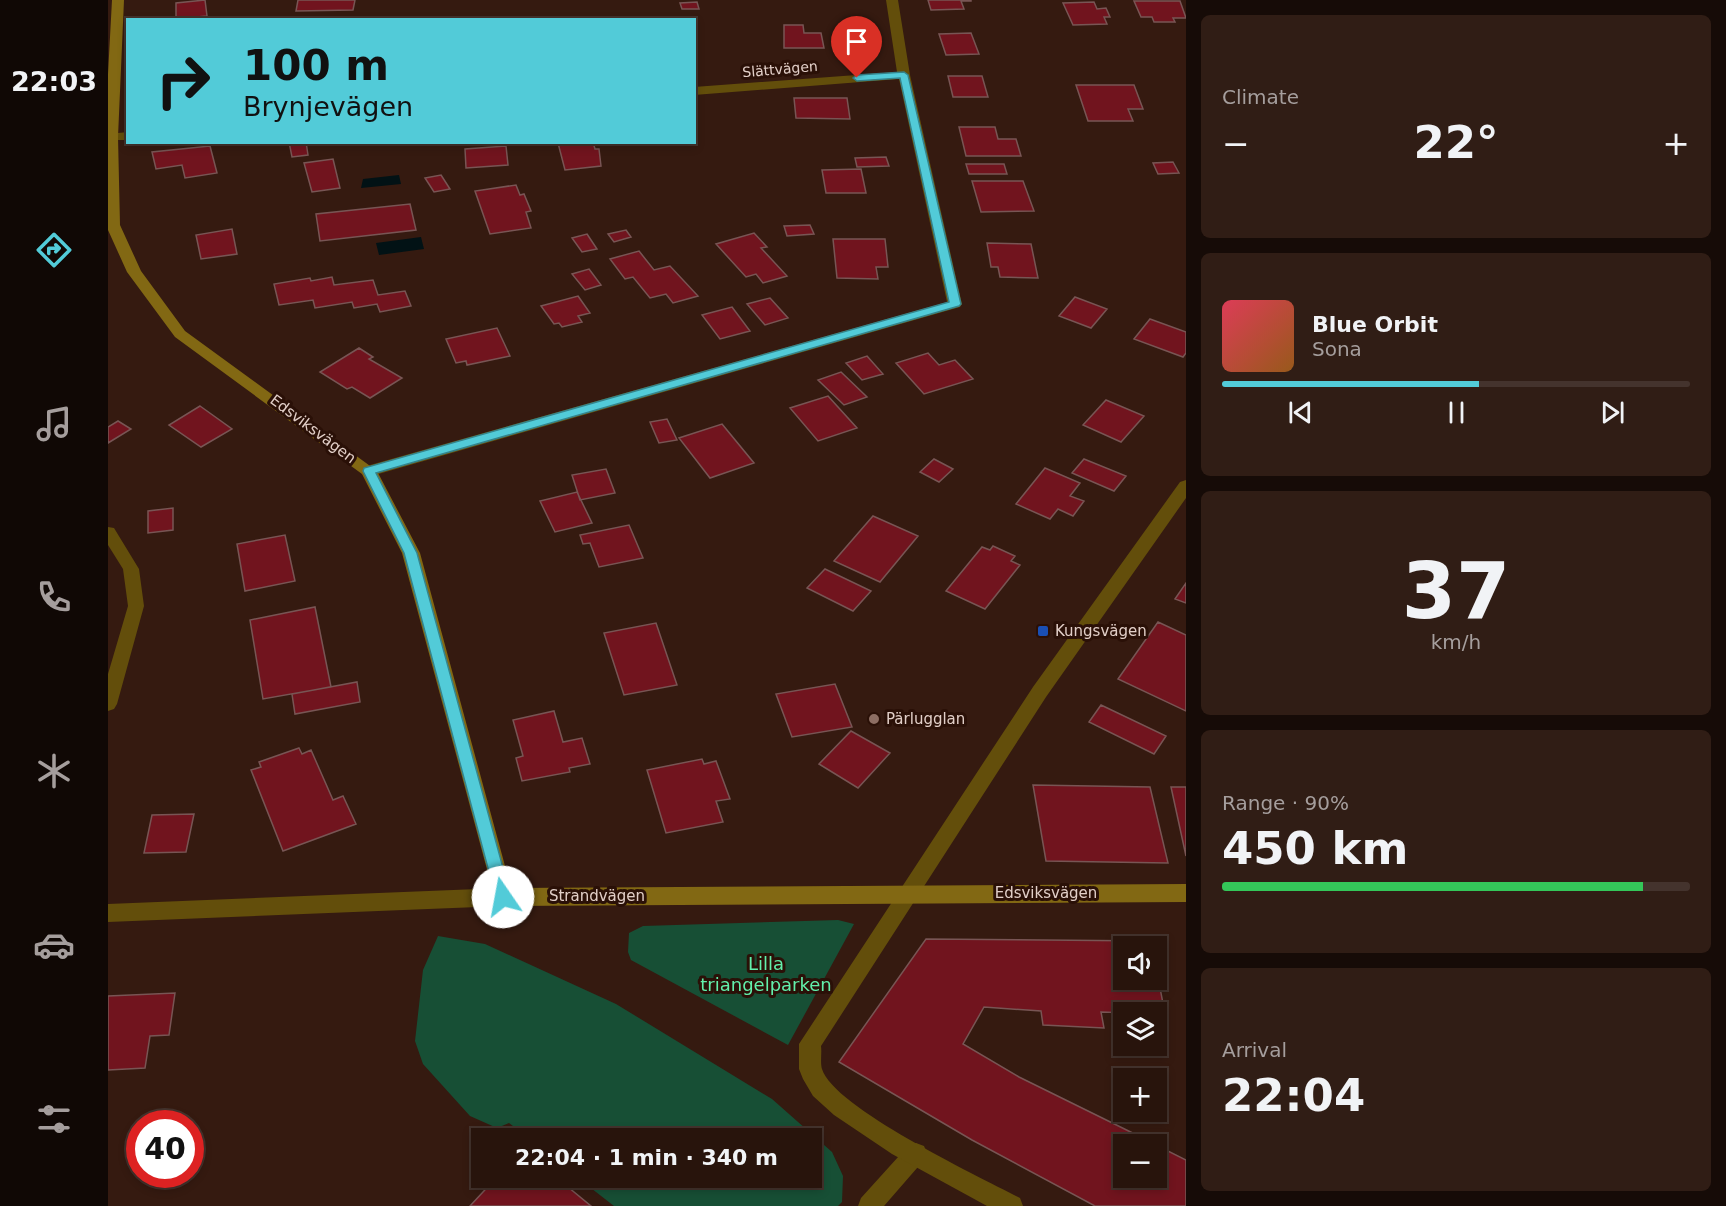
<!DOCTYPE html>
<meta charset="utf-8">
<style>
:root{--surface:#28140c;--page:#301d15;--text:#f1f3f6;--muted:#a59e9d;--line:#44332d;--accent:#52cbd8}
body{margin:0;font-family:"DejaVu Sans",sans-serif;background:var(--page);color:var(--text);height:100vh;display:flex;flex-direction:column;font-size:22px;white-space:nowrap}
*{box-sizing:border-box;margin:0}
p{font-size:20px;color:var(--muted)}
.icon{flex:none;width:33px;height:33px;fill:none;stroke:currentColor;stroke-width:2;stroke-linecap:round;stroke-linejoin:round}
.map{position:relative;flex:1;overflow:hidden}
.sheet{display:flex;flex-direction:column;gap:15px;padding:15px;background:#160b07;width:540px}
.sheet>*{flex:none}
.hud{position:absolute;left:18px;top:18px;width:570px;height:126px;border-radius:0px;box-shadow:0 3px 9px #0003,0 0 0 2px var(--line);background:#52cbd8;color:#111;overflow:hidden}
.tools{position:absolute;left:1005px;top:936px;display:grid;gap:12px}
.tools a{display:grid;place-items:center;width:54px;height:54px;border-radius:0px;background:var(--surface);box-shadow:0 3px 9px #0003,0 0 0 2px var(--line);font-size:30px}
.speed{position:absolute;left:18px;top:1110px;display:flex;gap:12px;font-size:30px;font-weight:700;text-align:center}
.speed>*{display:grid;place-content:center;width:78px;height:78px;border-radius:50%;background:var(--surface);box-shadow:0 3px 9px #0003,0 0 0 2px var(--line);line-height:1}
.speed .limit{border:9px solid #d22;background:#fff;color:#111}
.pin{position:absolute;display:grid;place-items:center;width:51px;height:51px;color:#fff;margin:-62px -26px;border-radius:50% 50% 50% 0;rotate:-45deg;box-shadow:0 0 6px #0007}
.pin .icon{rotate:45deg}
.me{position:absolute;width:66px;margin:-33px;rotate:348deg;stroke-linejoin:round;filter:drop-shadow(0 0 4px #0008)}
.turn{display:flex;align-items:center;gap:21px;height:126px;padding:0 18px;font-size:27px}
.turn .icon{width:78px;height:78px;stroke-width:2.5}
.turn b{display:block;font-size:42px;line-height:51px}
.big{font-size:45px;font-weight:600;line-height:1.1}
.sheet .card{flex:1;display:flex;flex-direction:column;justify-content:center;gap:9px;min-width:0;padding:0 21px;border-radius:9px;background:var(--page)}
.sheet .dial{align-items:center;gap:0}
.dial b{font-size:78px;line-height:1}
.song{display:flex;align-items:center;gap:18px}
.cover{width:72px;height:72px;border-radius:9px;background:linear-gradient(135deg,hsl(350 70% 55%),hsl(30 70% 35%))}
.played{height:6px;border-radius:3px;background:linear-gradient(90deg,var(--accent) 55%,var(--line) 55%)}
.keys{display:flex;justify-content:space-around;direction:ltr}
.heat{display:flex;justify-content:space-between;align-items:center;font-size:33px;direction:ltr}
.charge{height:9px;border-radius:4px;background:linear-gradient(90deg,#34c759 90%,var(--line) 0)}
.trip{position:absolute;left:363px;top:1128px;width:351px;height:60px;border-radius:0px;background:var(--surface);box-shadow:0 3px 9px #0003,0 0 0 2px var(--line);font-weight:600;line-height:60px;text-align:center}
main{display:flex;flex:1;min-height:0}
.tab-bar{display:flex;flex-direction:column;width:108px;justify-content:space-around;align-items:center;background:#100805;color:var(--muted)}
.tab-bar .icon{width:42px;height:42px}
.tab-bar .active{color:var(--accent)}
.tab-bar b{font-size:27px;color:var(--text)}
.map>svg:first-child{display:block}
.green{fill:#174f35}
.water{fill:#021215}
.building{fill:#71141e;stroke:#785554;stroke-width:1.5}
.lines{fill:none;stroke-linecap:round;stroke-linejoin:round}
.lane{fill:#634e0b;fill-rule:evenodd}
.street{fill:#634e0b;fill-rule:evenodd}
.secondary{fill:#826813;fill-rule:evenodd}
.route{fill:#52cbd8;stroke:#35848c;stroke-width:1.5}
.transit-dot{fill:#1a4fb4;stroke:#2a1007;stroke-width:2}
.education-dot{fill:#8d6e63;stroke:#2a1007;stroke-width:2}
.labels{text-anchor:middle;stroke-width:6;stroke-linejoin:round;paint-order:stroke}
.far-street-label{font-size:14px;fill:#e2cfc8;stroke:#2a1007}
.street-label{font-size:15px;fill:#e2cfc8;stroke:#2a1007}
.poi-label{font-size:15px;fill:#e2cfc8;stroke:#2a1007;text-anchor:start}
.near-park-label{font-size:18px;fill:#62efab;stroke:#2a1007}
</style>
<main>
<nav class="tab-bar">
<b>22:03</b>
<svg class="icon active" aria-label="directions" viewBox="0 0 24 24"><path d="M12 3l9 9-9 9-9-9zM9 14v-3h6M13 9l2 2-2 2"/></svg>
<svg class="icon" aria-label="music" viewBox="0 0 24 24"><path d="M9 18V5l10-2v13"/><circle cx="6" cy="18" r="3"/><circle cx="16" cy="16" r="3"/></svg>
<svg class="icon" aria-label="phone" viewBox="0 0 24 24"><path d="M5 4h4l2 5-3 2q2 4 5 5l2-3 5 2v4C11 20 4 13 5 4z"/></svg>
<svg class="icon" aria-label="climate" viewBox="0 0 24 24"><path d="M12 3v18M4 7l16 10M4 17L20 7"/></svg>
<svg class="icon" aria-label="car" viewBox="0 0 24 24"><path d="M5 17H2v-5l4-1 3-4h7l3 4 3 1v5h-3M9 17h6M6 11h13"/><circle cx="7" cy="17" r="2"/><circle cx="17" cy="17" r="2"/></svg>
<svg class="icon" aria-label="filters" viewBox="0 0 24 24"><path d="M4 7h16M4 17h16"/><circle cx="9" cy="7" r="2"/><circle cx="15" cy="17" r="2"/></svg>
</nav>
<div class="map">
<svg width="1078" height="1206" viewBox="0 0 1078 1206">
<rect width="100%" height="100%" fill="#351a10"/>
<path class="green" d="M730,920L746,924L680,1045L523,960L520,952L521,933L535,926Z
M330,936L377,944L508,1004L664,1099L724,1152L735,1176L734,1202L730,1206H506L470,1178H704V1138H421L401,1123L389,1128L362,1116L315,1064L307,1041L315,970Z"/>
<path class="water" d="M291,175L293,184L253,188L255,179Z
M313,237L316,249L271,255L268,243Z"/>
<path class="building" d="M97,0L99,16L68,19V3Z
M190,0H247L245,10L188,11Z
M820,0H863V1H853L856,9L823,10Z
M1026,1H1072L1078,18H1065L1067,22H1046L1044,17H1033Z
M589,2L591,9H574L572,3Z
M986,2L989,9L998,8L1002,17H996L999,24L965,25L955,3Z
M676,25H695L696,33H713L716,48H676Z
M863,33L871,54L838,55L831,34Z
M840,76H874L880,97H845Z
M968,85H1026L1035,109H1020L1025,121H980Z
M686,98H739L742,119L688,118Z
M851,127H887L890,139H908L913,156H858Z
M181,142H198L200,155L184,157Z
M485,142L487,149H491L493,166L457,170L450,143Z
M102,146L109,173L77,178L74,165L48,169L44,152Z
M398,146L400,165L358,168L357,149Z
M778,157L781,166L749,167L747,158Z
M225,159L232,188L204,192L196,163Z
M1065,162L1071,173L1050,174L1045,163Z
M858,164H896L899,174H861Z
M753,169L758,193H718L714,170Z
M333,175L342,189L326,192L317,178Z
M864,181H915L926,211L873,212Z
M408,185L412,195L416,194L423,211L418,212L423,228L382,234L367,191Z
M302,204L308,230L212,241L208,214Z
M702,225L706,234L679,236L676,226Z
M124,229L129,254L93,259L88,235Z
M518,230L523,237L506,242L500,234Z
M646,233L659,247L653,248L679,276L655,283L648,274L638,277L608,244Z
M479,234L489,249L474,252L464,238Z
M725,239H777L780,267H768L770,279L729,278Z
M879,243L923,244L930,278L892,277L890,267H883Z
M531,251L546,270L562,266L590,296L565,303L558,294L542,298L525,277L517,279L502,259Z
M481,269L493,285L477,290L464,274Z
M224,277L226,285L265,280L270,295L297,291L303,306L272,312L269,304L246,308L244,302L207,308L205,300L171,305L166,284L202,278L203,281Z
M470,296L482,313L470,316L474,322L454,327L451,323L446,324L433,306Z
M967,297L999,309L983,328L951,316Z
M662,298L680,318L657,325L639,304Z
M624,307L642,331L612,339L594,315Z
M1042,319L1078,332V353L1075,357L1026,339Z
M389,328L402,356L359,365L358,361L348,363L338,339Z
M251,348L265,357L261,359L294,378L262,398L244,387L239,389L212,372Z
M820,353L831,365L847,360L865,379L816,394L788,363Z
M759,356L775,374L754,380L738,363Z
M733,372L759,397L736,405L710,380Z
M720,396L749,428L710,441L682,408Z
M998,400L1036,416L1013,442L975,425Z
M92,406L124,429L93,447L61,425Z
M559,419L569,440L551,443L542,422Z
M10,421L23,429L0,443V427Z
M614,424L646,463L602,478L571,438Z
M826,459L845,469L831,482L812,472Z
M976,459L1018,476L1006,491L964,473Z
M937,468L972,483L962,496L976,501L965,516L950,509L942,519L908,504Z
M498,469L507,493L472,500L464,475Z
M469,492L484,523L447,532L432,501Z
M65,508V530L40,533V511Z
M765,516L810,536L772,582L726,561Z
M521,525L535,558L491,567L482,543L475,544L472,535Z
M177,535L187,581L137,591L129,544Z
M885,546L907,556L903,561L912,565L877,609L838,591L874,547L882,550Z
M717,569L763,591L745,611L699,588Z
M1078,583V603L1067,599Z
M207,607L223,687L155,699L142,620Z
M1050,622L1078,635V711L1010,679Z
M548,623L569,685L516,695L496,633Z
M249,682L252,702L187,714L184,694Z
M727,684L744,727L684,737L668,694Z
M993,705L1058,736L1046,754L981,722Z
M446,711L455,742L474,738L482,764L461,768L462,772L414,781L408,758L415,756L405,720Z
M743,731L782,753L750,788L711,764Z
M191,748L194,754L203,750L225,800L235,796L248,824L175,851L143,770L153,767L151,762Z
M594,759L596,764L608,761L622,799L608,801L615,822L558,833L539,770Z
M925,785L1042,787L1060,863L938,861Z
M1063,787H1078V856Z
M86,814L78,852L36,853L44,815Z
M818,939L1044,941L1045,946H1016V980H1048V967L1057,1014L993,1012L996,1028L935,1025L933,1011L876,1007L855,1044L911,1077L1047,1144H1016V1178H1048V1145L1078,1160V1206H987L864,1140L731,1062Z
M67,993L61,1035L42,1036L37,1068L0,1070V996Z
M388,1178H449L483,1206H362Z"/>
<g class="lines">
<path class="lane" d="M0,527L6,528L31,569L36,606L9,704L6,709L0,711V674L20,606L15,569L0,545Z
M808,1143L816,1146L819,1153L816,1160L776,1206H750L753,1198L800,1146Z"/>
<path class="street" d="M778,0H790L802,75L854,304L852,307L267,475H255L253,471L255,467L839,302L791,79L586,95V87L789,72Z
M20,132V140H0V134Z
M1078,480V498L938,697L713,1046C714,1053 712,1062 714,1069C726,1108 872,1177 912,1198L915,1206H879L784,1154L726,1115L705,1096L695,1079L691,1069V1044L925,687L1072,482Z
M395,888L402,891L406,897L402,903L395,906L0,922V904Z"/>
<path class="secondary" d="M4,0H16L10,137L12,225L33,271L77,331L269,471L312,553L403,888L1078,884V902L395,906L388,903L294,553L254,474L67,337L19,272L0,230V74Z"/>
</g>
<path class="route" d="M796,72L800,75L853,304L851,306L268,473L309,553L403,897L400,902H389L296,553L255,471L256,468L841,302L792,78L749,81L745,78L749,75Z"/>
<rect class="transit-dot" x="929" y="625" width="12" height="12" rx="3"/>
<circle class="education-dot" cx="766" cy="719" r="6"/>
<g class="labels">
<g class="far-street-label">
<text transform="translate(672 69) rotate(-5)" y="5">Slättvägen</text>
</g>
<g class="street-label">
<text transform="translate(205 429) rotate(37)" y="5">Edsviksvägen</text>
<text x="938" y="898">Edsviksvägen</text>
<text x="489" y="901">Strandvägen</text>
</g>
<g class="poi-label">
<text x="947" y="636">Kungsvägen</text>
<text x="778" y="724">Pärlugglan</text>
</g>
<g class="near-park-label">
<text x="658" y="970">Lilla<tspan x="658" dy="21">triangelparken</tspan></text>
</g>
</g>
</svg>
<div class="tools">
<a><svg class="icon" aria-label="sound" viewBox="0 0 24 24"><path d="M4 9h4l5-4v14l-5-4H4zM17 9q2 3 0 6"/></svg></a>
<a><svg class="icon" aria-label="layers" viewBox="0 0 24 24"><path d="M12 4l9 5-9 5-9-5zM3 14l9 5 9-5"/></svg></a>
<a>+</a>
<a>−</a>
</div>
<div class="speed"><div class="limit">40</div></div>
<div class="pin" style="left:749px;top:78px;background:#d93025"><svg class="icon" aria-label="arrive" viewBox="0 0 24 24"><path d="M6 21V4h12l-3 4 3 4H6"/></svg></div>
<svg class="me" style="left:395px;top:897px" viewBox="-20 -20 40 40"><circle r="19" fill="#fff"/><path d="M0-13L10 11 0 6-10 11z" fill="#52cbd8"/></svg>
<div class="trip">22:04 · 1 min · 340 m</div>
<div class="hud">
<div class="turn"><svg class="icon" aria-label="right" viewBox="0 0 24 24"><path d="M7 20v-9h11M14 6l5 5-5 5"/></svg><div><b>100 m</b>Brynjevägen</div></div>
</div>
</div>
<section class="sheet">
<div class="card"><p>Climate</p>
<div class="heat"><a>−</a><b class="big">22°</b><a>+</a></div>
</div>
<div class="card">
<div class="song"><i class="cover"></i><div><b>Blue Orbit</b><p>Sona</p></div></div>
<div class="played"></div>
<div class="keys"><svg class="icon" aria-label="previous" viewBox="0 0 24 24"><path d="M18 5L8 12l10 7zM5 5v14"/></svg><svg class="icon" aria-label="pause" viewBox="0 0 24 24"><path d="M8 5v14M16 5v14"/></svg><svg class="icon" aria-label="next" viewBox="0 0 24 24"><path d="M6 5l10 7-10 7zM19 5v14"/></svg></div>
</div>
<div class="card dial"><b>37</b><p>km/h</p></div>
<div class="card"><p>Range · 90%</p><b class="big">450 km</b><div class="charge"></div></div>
<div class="card"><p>Arrival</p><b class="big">22:04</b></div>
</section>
</main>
